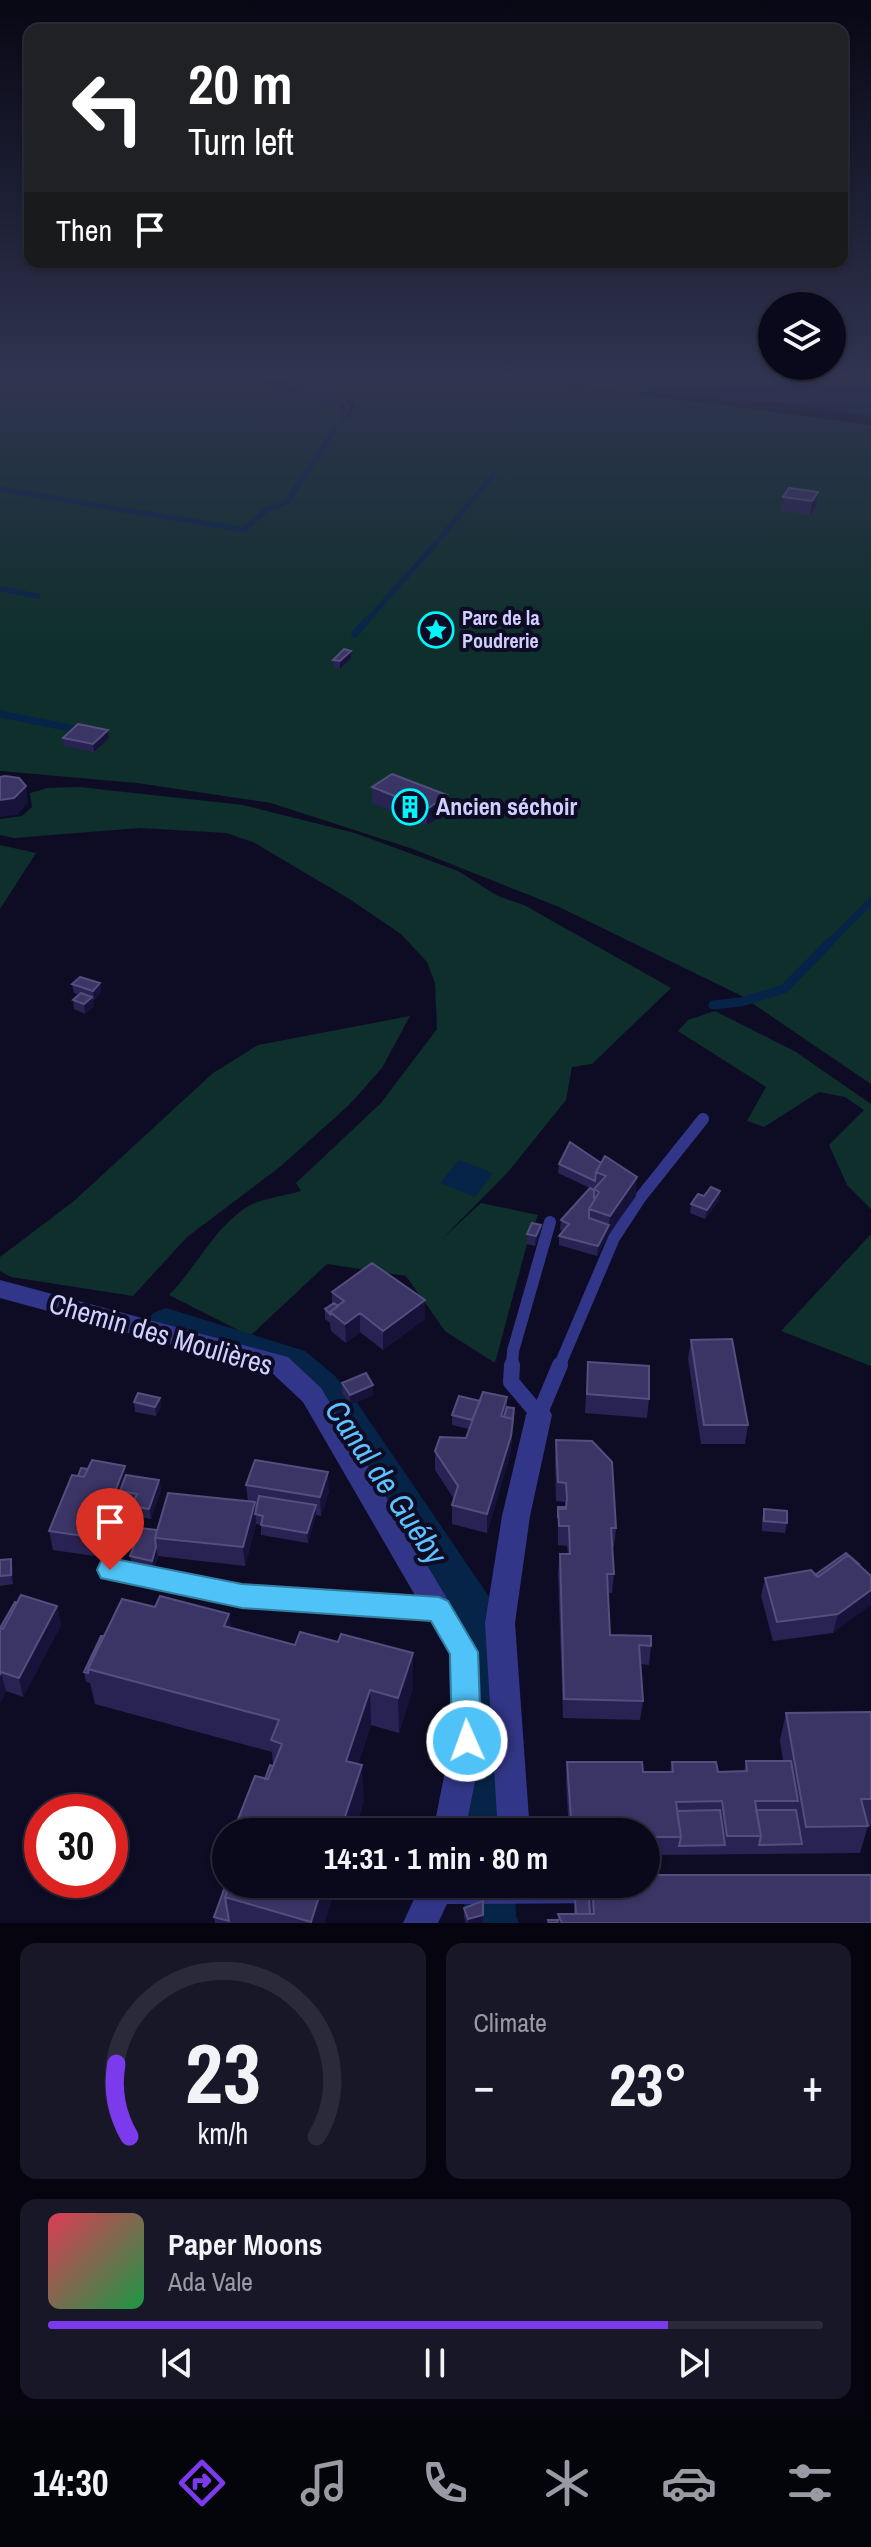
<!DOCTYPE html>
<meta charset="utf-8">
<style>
:root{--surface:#0a091b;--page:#181728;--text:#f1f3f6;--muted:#999aa3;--line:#2a2a3a;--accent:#7c3aed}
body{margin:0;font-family:"Archivo Narrow",sans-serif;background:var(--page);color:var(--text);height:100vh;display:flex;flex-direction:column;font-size:30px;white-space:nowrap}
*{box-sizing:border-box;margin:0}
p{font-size:26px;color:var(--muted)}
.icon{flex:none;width:44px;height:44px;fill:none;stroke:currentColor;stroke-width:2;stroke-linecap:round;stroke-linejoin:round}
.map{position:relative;height:1923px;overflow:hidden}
.drawer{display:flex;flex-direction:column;gap:20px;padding:20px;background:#06050f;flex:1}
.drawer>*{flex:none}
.top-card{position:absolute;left:24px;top:24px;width:824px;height:244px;border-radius:16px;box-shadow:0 2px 6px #0004,0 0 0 2px var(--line);background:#202124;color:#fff;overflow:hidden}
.buttons{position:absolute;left:758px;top:292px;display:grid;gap:16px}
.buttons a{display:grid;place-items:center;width:88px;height:88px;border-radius:50%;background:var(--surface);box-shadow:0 2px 6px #0004,0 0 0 2px var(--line);font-size:40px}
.speed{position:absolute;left:24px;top:1794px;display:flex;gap:16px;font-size:40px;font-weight:700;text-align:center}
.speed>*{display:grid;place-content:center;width:104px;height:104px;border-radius:50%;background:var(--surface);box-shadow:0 2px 6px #0004,0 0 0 2px var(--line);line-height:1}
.speed .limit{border:12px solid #d22;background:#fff;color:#111}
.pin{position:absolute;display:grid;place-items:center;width:68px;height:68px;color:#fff;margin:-82px -34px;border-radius:50% 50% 50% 0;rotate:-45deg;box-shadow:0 0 8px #0007}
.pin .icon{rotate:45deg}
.me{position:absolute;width:88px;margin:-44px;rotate:358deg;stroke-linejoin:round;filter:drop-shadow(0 0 6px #0008)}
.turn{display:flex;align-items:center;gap:28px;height:168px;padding:0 32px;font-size:36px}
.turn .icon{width:104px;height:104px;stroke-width:2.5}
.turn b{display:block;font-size:56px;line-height:68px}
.then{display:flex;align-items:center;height:76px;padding:0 32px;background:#0003;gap:16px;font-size:30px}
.big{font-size:60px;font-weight:800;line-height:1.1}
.drawer .card{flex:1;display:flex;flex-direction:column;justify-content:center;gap:12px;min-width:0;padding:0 28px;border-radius:16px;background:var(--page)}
.drawer .dial{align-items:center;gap:0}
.dial svg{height:208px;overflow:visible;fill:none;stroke:var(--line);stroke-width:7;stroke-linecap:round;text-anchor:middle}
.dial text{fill:var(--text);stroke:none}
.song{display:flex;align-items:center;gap:24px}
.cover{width:96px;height:96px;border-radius:12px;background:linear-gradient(135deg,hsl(350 70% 55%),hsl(140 70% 35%))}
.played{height:8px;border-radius:4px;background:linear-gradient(90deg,var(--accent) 80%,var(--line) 80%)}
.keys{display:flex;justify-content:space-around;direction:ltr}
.heat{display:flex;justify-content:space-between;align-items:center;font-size:44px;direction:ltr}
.drawer .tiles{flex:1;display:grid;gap:20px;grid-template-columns:1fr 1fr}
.card:last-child{grid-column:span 2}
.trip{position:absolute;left:212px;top:1818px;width:448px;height:80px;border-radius:40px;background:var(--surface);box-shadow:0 2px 6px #0004,0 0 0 2px var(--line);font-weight:800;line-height:80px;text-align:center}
.menu{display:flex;height:128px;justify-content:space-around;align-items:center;background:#04040b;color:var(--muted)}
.menu .icon{width:56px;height:56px}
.menu .active{color:var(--accent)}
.menu b{font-size:36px;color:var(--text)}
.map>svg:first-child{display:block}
.green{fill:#0e2f2b}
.water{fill:#062448}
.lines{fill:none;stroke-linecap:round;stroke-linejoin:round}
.stream-far2{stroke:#062448;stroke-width:5}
.stream-far1{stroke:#062448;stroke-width:7}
.stream{stroke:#062448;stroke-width:9}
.canal{fill:#062448;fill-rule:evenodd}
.lane-far1{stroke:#323688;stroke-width:12}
.lane{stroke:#323688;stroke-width:16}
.street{fill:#323688;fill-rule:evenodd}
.wall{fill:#292354}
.shaded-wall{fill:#161239}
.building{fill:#3b3566;stroke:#524e7e;stroke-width:2}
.route{fill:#4fc3f7;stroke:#337fa1;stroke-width:2}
.labels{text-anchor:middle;stroke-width:8;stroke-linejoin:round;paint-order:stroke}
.far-poi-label{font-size:20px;font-weight:bold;fill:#d0cfff;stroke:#0e0c24;text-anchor:start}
.poi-label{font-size:24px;font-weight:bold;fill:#d0cfff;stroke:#0e0c24;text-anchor:start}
.near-street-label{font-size:28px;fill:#d0cfff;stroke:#0e0c24}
.near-water-label{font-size:32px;font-style:italic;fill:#5dc2ff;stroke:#0e0c24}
</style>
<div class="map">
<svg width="871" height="1923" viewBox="0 0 871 1923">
<rect width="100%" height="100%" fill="#0e0c24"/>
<path class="green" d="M0,379H230L279,387L277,392L342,403L340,417L349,418L354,404L345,399L294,391L314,379H521L626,393L539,379H651L646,392L629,393L871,425V1084L740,995L559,907L413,849L271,803L137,783L0,771Z
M79,787L243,805L355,833L458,871L498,896L524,905L671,988L592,1064L572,1067L566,1100L508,1172L443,1238L481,1203L538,1215L527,1244L495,1363L445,1331L406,1276L327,1264L250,1336L169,1295C196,1268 214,1228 247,1207C261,1198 285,1196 301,1191L296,1183L381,1103L437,1029L435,983L427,962L401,934L351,900L253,842L226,833L140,828L14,838L0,835V819L22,816L32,807L30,793L48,788Z
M0,845L36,853L0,909Z
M715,1011L796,1052L871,1104V1209L847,1185L829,1145L864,1110L845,1097L819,1092L764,1127L747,1121L766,1087L678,1031L688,1020Z
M410,1016L382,1068L349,1105L281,1166L187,1237L133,1296L11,1277L0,1271V1257L74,1201L213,1073L258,1045Z
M871,1234V1366L781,1331Z"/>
<path class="water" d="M651,379H871V416L781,402L725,400L646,392Z
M459,1160L493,1173L475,1197L440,1183Z"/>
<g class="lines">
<path class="stream-far2" d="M304,379L280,391L344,402L348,407L342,420
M0,489L244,530L266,510L287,502L336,428
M441,537L493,475
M0,589L38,596
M365,623L437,542"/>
<path class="stream-far1" d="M355,634L366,621
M0,714L80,730
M828,944L871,901"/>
<path class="stream" d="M713,1005L741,1002L784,989L830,942"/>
<path class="canal" d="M166,1308L305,1351L335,1376L358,1404L507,1623L514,1637L515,1832H465L468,1641L330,1426L307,1398L277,1373L153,1333L147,1323L153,1313Z
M465,1884H515L516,1916L519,1923H467L464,1916Z"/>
<path class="lane-far1" d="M512,1367L513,1351L550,1222
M559,1367L614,1238L640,1198L703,1119"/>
<path class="lane" d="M512,1365L511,1382L539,1415L560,1365
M110,1570L242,1596L434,1609"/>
<path class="street" d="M0,1280L288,1357L321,1388L479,1652L483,1741L465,1832H433L451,1741L449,1654L303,1402L271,1372L0,1298Z
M539,1404L548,1407L552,1415L530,1516L515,1623L530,1832H498L485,1623L502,1516L526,1415L530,1407Z
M421,1884H631L632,1886L627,1898L615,1903L447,1904L438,1923H403Z"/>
</g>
<path class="wall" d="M818,492L816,506L810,515L781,511L783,497Z
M351,651V658L340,669L334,668L333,660Z
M63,738H109L94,752L64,746Z
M372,787L447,795V812L427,825L372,803Z
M100,983L101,992L94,1000L93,999L94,1006L85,1014L74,1009L73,1000L79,995L74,993L72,984Z
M570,1142L636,1196L608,1235L597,1256L559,1245V1236L563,1231L560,1230L561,1220L590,1188L558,1173L559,1164Z
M720,1191L719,1200L705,1219L690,1213L691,1204L704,1196Z
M527,1234L540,1235L535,1246L527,1244Z
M332,1292L425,1319L383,1350L360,1332L346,1343L331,1331L330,1323L325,1319V1309L332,1304Z
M691,1340L748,1425L745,1444H701L688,1359Z
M588,1362L649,1399L647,1418L585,1413Z
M342,1383L373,1385V1395L350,1405L342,1393Z
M507,1397V1407L514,1418L510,1455L487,1533L452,1524V1505L454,1499L435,1470V1451L466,1438L469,1429L452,1425V1415L480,1401Z
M160,1398L161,1407L156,1416L135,1412L134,1402Z
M556,1440L616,1528L614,1547H612L614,1574L612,1593H608L610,1635L651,1646L649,1665L640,1664L643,1701L640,1720L563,1718L558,1573L560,1554H568L567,1546L558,1545V1507H565V1502L556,1501L555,1459Z
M126,1475L159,1480L161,1490L151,1519L134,1516L132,1506L134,1503L122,1501L101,1557L53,1550L49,1531Z
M246,1485L329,1491L321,1516L316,1515L308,1543L261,1535V1525L256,1524L245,1566L158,1556L154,1571L132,1565L130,1556L157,1530L248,1501Z
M764,1509L787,1523L785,1533L762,1531V1519Z
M0,1560L13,1568V1584L0,1586Z
M815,1575L871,1576L833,1633L773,1641L761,1596L765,1578Z
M57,1606L61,1625L23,1697L6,1691L0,1703V1627Z
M229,1614L231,1628L295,1645L338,1642L413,1653V1688L399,1733L371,1725L358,1764L364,1800L354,1832H233L273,1766L272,1752L95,1704L90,1683L86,1682L84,1672L103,1636Z
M871,1712V1826H868L860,1853L646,1855V1832H569L566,1781L567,1762L643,1772H670L672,1762L718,1772L744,1771L746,1761H783L780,1740L786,1713Z
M226,1884H337L324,1923H215L214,1917Z
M590,1884H646L871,1923H547L548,1920H558V1914H574L575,1899H589Z
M464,1908L483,1923H466L464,1917Z"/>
<path class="shaded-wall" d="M818,492L816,506L810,515L812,501Z
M351,651V658L340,669V661Z
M108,730L109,738L94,752L93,744Z
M26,786L28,803L17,815L0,817V800Z
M447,795V812L427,825V809Z
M100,983L101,992L94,1000L93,991Z
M92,997L94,1006L85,1014L84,1004Z
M637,1177L636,1196L608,1235L597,1256L598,1246L609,1225L610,1216Z
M720,1191L719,1200L705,1219L707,1210Z
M541,1225L540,1235L535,1246L536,1236Z
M425,1300V1319L383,1350V1331Z
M360,1313V1332L346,1343L345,1324Z
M373,1385V1395L350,1405V1395Z
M160,1398L161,1407L156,1416L155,1407Z
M513,1419L510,1455L487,1533V1514Z
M125,1466L128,1485L120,1491L122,1501L101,1557L97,1538Z
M328,1472L329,1491L321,1516L320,1497Z
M159,1480L161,1490L151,1519L149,1509Z
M255,1502L256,1524L245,1566L243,1547Z
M316,1505V1515L308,1543L307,1533Z
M156,1547L158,1556L154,1571L152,1561Z
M11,1559L13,1568V1584L11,1575Z
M871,1590V1605L833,1633L838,1614Z
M57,1606L61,1625L23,1697L19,1678Z
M229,1614L233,1649L224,1626Z
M413,1653V1688L399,1733L398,1698Z
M1,1672L6,1691L0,1703V1675Z
M370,1690L371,1725L348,1795L346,1761Z
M362,1765L364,1800L354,1832H340Z
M323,1884H337L324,1923H311Z
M483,1915V1923H468V1919Z"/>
<path class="building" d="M789,488L818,492L812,501L783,497Z
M344,649L351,651L340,661L333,660Z
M78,724L108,730L93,744L63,738Z
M392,774L447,795L427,809L372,787Z
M5,776L19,778L26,786L14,798L0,800V777Z
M80,977L100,983L93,991L72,984Z
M81,993L92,997L84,1004L73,1000Z
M570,1142L601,1163L596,1172L595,1181L559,1164Z
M605,1156L637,1177L610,1216L589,1209L599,1192L594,1189L606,1176L596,1172Z
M711,1187L720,1191L707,1210L691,1204L698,1194L704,1196Z
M590,1188L594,1190V1198L595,1199L589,1209V1218L609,1225L598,1246L559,1236L569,1224L561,1220Z
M532,1223L541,1225L536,1236L527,1234Z
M372,1263L425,1300L383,1331L360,1313L345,1324L330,1312L344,1301L332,1292Z
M334,1303L338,1306L330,1312V1314L325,1309Z
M732,1339L748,1425H704L691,1340Z
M588,1362L649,1366V1399L587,1394Z
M366,1373L373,1385L350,1395L342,1383Z
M483,1392L507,1397L501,1416L513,1419L511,1436L487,1514L452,1505L458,1486L435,1451L440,1437L466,1438Z
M138,1393L160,1398L155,1407L134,1402Z
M459,1396L480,1401L472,1420L452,1415Z
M507,1407L514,1408L512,1428L513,1419L504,1417Z
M556,1440L592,1441L612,1462L616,1528H611L614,1574H607L610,1635L651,1636V1646L639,1645L643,1701L564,1699L560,1554H570L569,1526H559L558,1509H566L567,1498L566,1483L558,1482Z
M92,1460L125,1466L97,1538L49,1531L72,1475L84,1477Z
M255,1460L328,1472L320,1497L246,1485Z
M81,1468L88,1469L84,1477L78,1476Z
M126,1475L159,1480L149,1509L132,1506L137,1494L120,1491Z
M168,1493L255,1502L243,1547L155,1538Z
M259,1496L316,1505L307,1533L261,1525L263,1516L255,1514Z
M558,1507H566V1509H558V1518Z
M764,1509L787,1511V1523L764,1521Z
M141,1528L157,1530L155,1538L156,1547L152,1561L130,1556Z
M846,1553L860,1565L848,1555L818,1577L815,1575Z
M848,1555L871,1576V1590L838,1614L777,1622L765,1578L811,1570L818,1577Z
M11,1559V1575L0,1576V1560Z
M21,1595L57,1606L19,1678L1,1672L0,1675V1628L3,1629Z
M160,1596L229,1614L224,1626L295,1645L300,1632L338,1642L341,1634L413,1653L398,1698L370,1690L346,1761L362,1765L340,1832H233L255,1776L268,1779L282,1744L271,1740L279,1720L88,1669L122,1599L155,1607Z
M15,1602L17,1603L3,1629L0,1628Z
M101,1636H103L88,1669V1673L84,1672Z
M871,1712V1799H861L868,1826L806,1827L786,1713Z
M746,1761H791L798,1801H755L761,1836H727L722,1801L676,1802L681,1837H646V1832H572L567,1762H642L643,1772H673L672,1762H716L718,1772L747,1771Z
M270,1765L273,1766L268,1779H265Z
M720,1810L725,1845L679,1846L681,1837L677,1811Z
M756,1810H796L802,1844L759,1845L761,1836Z
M646,1875H871V1923H562L558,1914H594L592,1884H646Z
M226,1884H230L225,1897L229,1921L214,1917Z
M230,1884H323L311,1922L225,1897Z
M575,1899H589L590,1914H576Z
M483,1901V1915L468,1919L464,1908Z
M548,1920H558L557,1923H549Z"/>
<linearGradient id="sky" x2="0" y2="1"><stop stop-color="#080714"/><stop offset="0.58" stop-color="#303450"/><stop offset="1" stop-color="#303450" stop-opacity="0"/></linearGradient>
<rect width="871" height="648" fill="url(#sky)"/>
<path class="route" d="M110,1558L242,1584L439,1597L448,1601L478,1652L481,1741L477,1750L467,1754L456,1750L452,1741L450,1654L431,1621L242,1608L101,1578L97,1570L101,1561Z"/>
<defs>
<symbol id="sight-ring" viewBox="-11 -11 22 22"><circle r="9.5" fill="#0e0c24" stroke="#00f6fa" stroke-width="1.5"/><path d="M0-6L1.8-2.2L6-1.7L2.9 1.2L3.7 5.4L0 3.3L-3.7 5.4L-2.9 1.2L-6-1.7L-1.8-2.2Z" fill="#00f6fa"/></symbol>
<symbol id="building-ring" viewBox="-11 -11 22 22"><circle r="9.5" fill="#0e0c24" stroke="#00f6fa" stroke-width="1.5"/><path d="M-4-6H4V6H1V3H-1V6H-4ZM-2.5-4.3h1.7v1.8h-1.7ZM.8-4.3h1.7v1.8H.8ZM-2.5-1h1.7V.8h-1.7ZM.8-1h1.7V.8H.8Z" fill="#00f6fa"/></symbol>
</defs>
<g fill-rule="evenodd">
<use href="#sight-ring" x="416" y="610" width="40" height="40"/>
<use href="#building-ring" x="390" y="787" width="40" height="40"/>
</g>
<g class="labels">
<g class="far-poi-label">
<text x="462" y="625">Parc de la<tspan x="462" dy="23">Poudrerie</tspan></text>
</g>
<g class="poi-label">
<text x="436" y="815">Ancien séchoir</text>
</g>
<g class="near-street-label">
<text transform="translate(161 1334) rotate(16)" y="10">Chemin des Moulières</text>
</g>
<g class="near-water-label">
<text transform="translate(386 1482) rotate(56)" y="11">Canal de Guéby</text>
</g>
</g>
</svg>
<div class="buttons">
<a><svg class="icon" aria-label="layers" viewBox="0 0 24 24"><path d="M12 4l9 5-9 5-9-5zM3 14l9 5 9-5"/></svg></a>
</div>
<div class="speed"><div class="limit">30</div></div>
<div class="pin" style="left:110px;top:1570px;background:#d93025"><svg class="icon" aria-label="arrive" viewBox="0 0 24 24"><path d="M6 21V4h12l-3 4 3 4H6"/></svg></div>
<svg class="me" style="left:467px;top:1741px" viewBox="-20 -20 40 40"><circle r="17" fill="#4fc3f7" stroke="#fff" stroke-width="3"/><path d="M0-11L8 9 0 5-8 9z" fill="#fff"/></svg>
<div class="trip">14:31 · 1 min · 80 m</div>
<div class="top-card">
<div class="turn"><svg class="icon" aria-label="left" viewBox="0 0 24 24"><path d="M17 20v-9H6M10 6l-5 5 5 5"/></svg><div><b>20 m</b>Turn left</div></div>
<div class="then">Then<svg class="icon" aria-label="arrive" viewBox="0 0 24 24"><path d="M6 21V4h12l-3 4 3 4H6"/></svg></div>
</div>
</div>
<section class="drawer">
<div class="tiles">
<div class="card dial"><svg viewBox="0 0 100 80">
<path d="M14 69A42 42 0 1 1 86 69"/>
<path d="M14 69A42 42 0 0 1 9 41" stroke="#7c3aed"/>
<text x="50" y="56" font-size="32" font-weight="700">23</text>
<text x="50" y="72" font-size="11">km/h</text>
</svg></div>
<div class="card"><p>Climate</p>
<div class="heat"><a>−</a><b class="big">23°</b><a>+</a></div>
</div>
<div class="card">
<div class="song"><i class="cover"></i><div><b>Paper Moons</b><p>Ada Vale</p></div></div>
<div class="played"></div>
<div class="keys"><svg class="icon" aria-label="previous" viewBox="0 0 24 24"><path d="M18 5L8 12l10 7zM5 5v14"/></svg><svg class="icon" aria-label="pause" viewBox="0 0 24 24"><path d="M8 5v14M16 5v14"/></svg><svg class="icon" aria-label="next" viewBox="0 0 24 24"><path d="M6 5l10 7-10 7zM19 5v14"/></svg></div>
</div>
</div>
</section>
<nav class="menu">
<b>14:30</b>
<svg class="icon active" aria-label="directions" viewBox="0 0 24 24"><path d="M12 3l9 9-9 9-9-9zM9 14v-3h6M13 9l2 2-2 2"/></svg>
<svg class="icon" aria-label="music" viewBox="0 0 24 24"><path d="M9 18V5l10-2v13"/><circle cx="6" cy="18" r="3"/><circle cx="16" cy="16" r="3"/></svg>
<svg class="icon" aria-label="phone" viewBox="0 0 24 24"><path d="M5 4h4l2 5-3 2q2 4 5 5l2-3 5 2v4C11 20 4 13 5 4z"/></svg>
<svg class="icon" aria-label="climate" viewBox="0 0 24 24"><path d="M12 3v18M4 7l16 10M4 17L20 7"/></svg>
<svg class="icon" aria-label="car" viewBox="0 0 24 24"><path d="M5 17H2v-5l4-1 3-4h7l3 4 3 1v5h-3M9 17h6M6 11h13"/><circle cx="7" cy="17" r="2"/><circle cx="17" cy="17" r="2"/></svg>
<svg class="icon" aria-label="filters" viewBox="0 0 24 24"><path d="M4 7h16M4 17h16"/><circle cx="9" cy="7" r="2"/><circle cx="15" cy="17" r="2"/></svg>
</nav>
